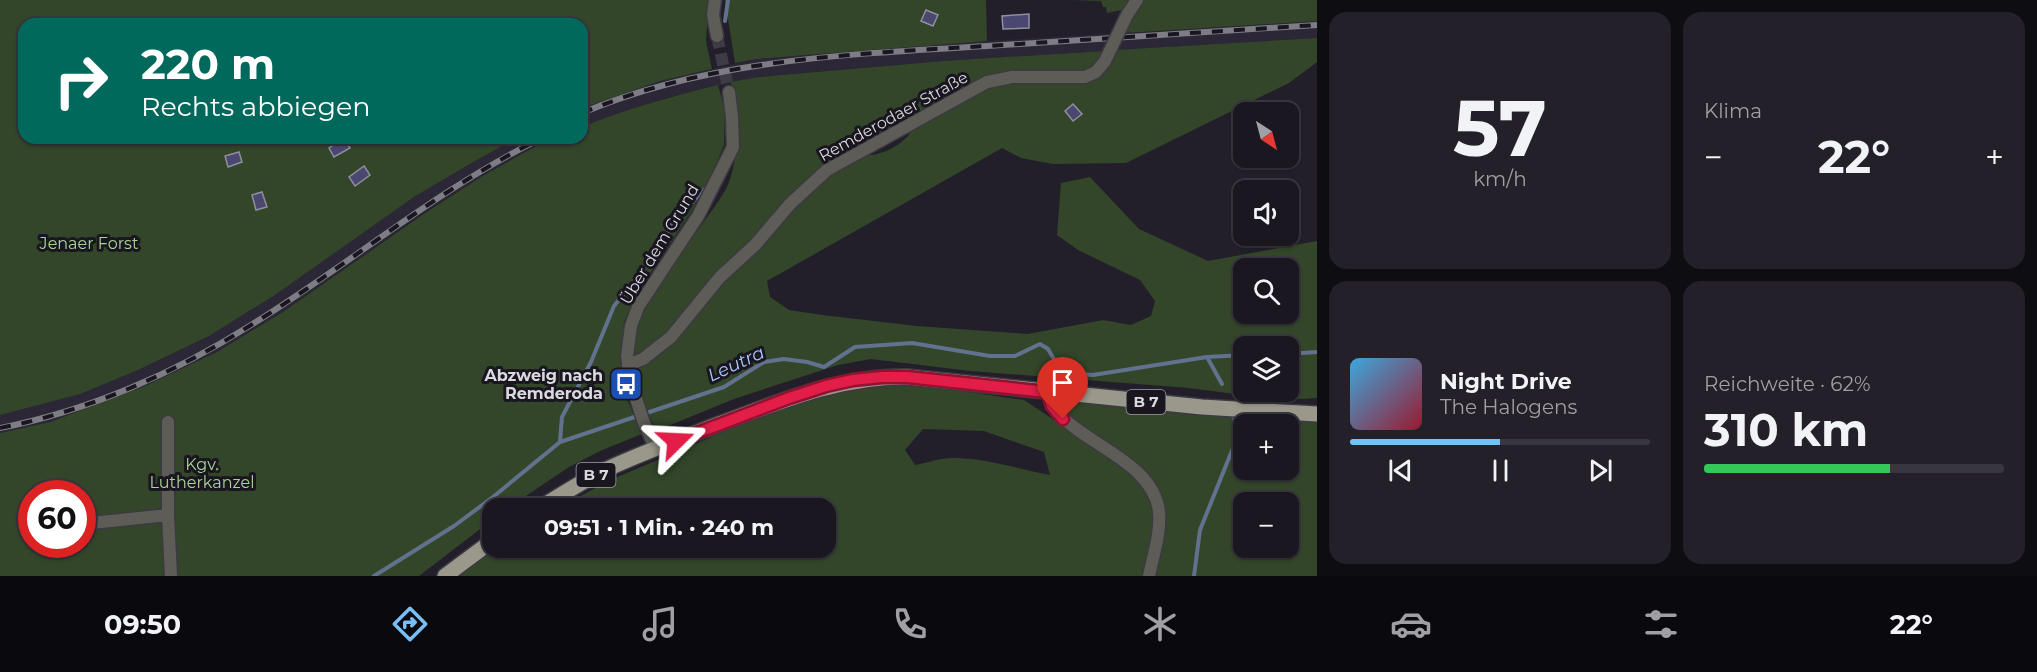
<!DOCTYPE html>
<html lang="de">
<meta charset="utf-8">
<style>
:root{--surface:#1a1720;--page:#232029;--text:#f1f3f6;--muted:#9f9fa5;--line:#38363e;--accent:#78bff7}
body{margin:0;font-family:Montserrat,sans-serif;background:var(--page);color:var(--text);height:100vh;display:flex;flex-direction:column;font-size:22px;white-space:nowrap}
*{box-sizing:border-box;margin:0}
p{font-size:20px;color:var(--muted)}
.icon{flex:none;width:33px;height:33px;fill:none;stroke:currentColor;stroke-width:2;stroke-linecap:round;stroke-linejoin:round}
.map{position:relative;flex:1;overflow:hidden}
.side{display:flex;flex-direction:column;gap:12px;padding:12px;background:#0e0d12;width:720px}
.side>*{flex:none}
.top-card{position:absolute;left:18px;top:18px;width:570px;height:126px;border-radius:18px;box-shadow:0 2px 4px #0004,0 0 0 2px var(--line);background:#00695c;color:#fff;overflow:hidden}
.needle{width:39px;rotate:144deg}
.tools{position:absolute;left:1233px;top:102px;display:grid;gap:12px}
.tools a{display:grid;place-items:center;width:66px;height:66px;border-radius:12px;background:var(--surface);box-shadow:0 2px 4px #0004,0 0 0 2px var(--line);font-size:30px}
.speed{position:absolute;left:18px;top:480px;display:flex;gap:12px;font-size:30px;font-weight:700;text-align:center}
.speed>*{display:grid;place-content:center;width:78px;height:78px;border-radius:50%;background:var(--surface);box-shadow:0 2px 4px #0004,0 0 0 2px var(--line);line-height:1}
.speed .limit{border:9px solid #d22;background:#fff;color:#111}
.pin{position:absolute;display:grid;place-items:center;width:51px;height:51px;color:#fff;margin:-62px -26px;border-radius:50% 50% 50% 0;rotate:-45deg;box-shadow:0 0 6px #0007}
.pin .icon{rotate:45deg}
.me{position:absolute;width:66px;margin:-33px;rotate:69deg;stroke-linejoin:round;filter:drop-shadow(0 0 4px #0008)}
.turn{display:flex;align-items:center;gap:21px;height:126px;padding:0 24px;font-size:27px}
.turn .icon{width:78px;height:78px;stroke-width:2.5}
.turn b{display:block;font-size:42px;line-height:51px}
.big{font-size:45px;font-weight:700;line-height:1.1}
.side .card{flex:1;display:flex;flex-direction:column;justify-content:center;gap:9px;min-width:0;padding:0 21px;border-radius:18px;background:var(--page)}
.side .dial{align-items:center;gap:0}
.dial b{font-size:78px;line-height:1}
.song{display:flex;align-items:center;gap:18px}
.cover{width:72px;height:72px;border-radius:9px;background:linear-gradient(135deg,hsl(200 70% 55%),hsl(350 70% 35%))}
.played{height:6px;border-radius:3px;background:linear-gradient(90deg,var(--accent) 50%,var(--line) 50%)}
.keys{display:flex;justify-content:space-around;direction:ltr}
.heat{display:flex;justify-content:space-between;align-items:center;font-size:33px;direction:ltr}
.charge{height:9px;border-radius:4px;background:linear-gradient(90deg,#34c759 62%,var(--line) 0)}
.side .tiles{flex:1;display:grid;gap:12px;grid-template-columns:repeat(2,1fr)}
.trip{position:absolute;left:482px;top:498px;width:354px;height:60px;border-radius:18px;background:var(--surface);box-shadow:0 2px 4px #0004,0 0 0 2px var(--line);font-weight:700;line-height:60px;text-align:center}
.dock{display:flex;height:96px;justify-content:space-around;align-items:center;background:#0a090d;color:var(--muted)}
.dock .icon{width:42px;height:42px}
.dock .on{color:var(--accent)}
.dock b{font-size:27px;color:var(--text)}
main{display:flex;flex:1;min-height:0}
.map>svg:first-child{display:block}
.built{fill:#2c2737}
.green{fill:#334629;fill-rule:evenodd}
.lines{fill:none;stroke-linecap:round;stroke-linejoin:round}
.stream{stroke:#62718d;stroke-width:4}
.building{fill:#4a4771;stroke:#8f8f9d;stroke-width:1.5}
.minor-tunnel{stroke:#3e3b45;stroke-width:12;stroke-dasharray:12 6;stroke-linecap:butt}
.minor-casing{stroke:#3c3943;stroke-width:15}
.major-casing{stroke:#3c3943;stroke-width:18}
.minor{stroke:#5d5c56;stroke-width:12}
.major{stroke:#9a978b;stroke-width:15}
.rail-casing{stroke:#7e7c85;stroke-width:6}
.rail{stroke:#191620;stroke-width:4;stroke-dasharray:11;stroke-linecap:butt}
.minor-bridge-casing{stroke:#3c3943;stroke-width:15;stroke-linecap:butt}
.minor-bridge{stroke:#5d5c56;stroke-width:12}
.route-casing{stroke:#92132f;stroke-width:15}
.route{stroke:#e11d48;stroke-width:10}
.labels{text-anchor:middle;stroke-width:6;stroke-linejoin:round;paint-order:stroke}
.shield{fill:#191620;stroke:#a19ea6;stroke-width:1.5}
.shield-label{font-size:15px;font-weight:bold;fill:#dbd9e0}
.street-label{font-size:16px;fill:#dbd9e0;stroke:#191620}
.park-label{font-size:16px;fill:#a9d493;stroke:#191620}
.poi-label{font-size:16px;font-weight:bold;fill:#dbd9e0;stroke:#191620;text-anchor:end}
.water-label{font-size:18px;font-style:italic;fill:#a7c8fa;stroke:#191620}
</style>
<main>
<div class="map">
<svg width="1317" height="576" viewBox="0 0 1317 576">
<rect width="100%" height="100%" fill="#221f2a"/>
<path class="built" d="M1317,21V38L943,61L759,77L665,98L582,127V108L595,102L660,81L756,59L941,44Z
M517,138H555L538,145L481,177L425,212L283,312L217,352L145,386L50,422L0,433V415L80,393L138,370L209,336L275,295L414,197L475,161Z"/>
<path class="green" d="M0,0H709L706,41L712,69L660,81L582,108V24H24V138H517L475,161L414,197L275,295L209,336L138,370L80,394L0,415Z
M725,0H986L987,41L756,59L735,63Z
M1071,0H1132L1127,9L1107,13L1106,7H1103L1101,1Z
M1141,0H1317V21L1124,33Z
M1317,38V62L1289,83L1126,163L1053,164L1021,158L1002,148L767,281L770,297L789,310L822,315L917,326L1028,334L1103,320L1131,325L1151,316L1155,301L1140,280L1078,250L1057,235L1061,183L1090,177L1139,229L1208,261L1317,241V398L1282,400L1189,388L970,371L871,359L838,365L734,399L668,426L656,428C646,412 630,384 640,366L806,191L858,155H873L887,151L899,144L908,136L912,127L1000,81L1077,82L1115,50ZM1244,268H1288V314H1244ZM1244,346H1288V392H1244Z
M1105,51L1101,59L1089,73L1012,74L836,161L676,328L637,357C608,327 718,215 729,182C741,150 734,115 731,82L759,77L943,61Z
M718,85L725,110L724,145L715,167L691,212L641,287L624,322L621,366L626,397L642,434L600,451L569,467L508,508H492V520L419,576H0V433L50,422L145,386L217,352L283,312L425,213L481,177L538,145L555,138H582V127C626,109 672,96 718,85ZM32,494H82V544H32Z
M907,383L1024,400L1101,451L1109,444L1073,419L1055,403L1057,400L1200,412L1317,418V576H457L498,548H825V508H559L608,481L756,418L833,392L869,386ZM1244,424H1288V470H1244ZM923,429L984,431L1044,452L1050,475C1018,469 986,458 952,458C940,458 927,463 915,465L905,450ZM1244,502H1288V548H1244Z"/>
<g class="lines">
<path class="stream" d="M725,21L728,0
M1288,354L1317,352
M1207,357L1222,384
M560,441L562,417L591,362L614,306L653,257L675,219L707,187
M374,576L454,526L493,497L560,442L724,387L764,362L784,359L807,362L824,367L855,347L912,343L990,356H1015L1040,344L1048,349L1062,373L1093,375L1207,357L1244,355
M1194,576L1200,530L1233,448L1234,419"/>
</g>
<path class="building" d="M926,10L938,15L933,26L921,21Z
M1029,14V28L1003,29L1002,16Z
M1073,104L1082,114L1073,121L1065,111Z
M344,138L350,148L334,157L329,148Z
M239,152L242,162L228,167L225,156Z
M364,166L370,175L355,186L349,177Z
M262,192L267,207L256,210L252,195Z"/>
<g class="lines">
<path class="minor-tunnel" d="M717,36L729,92"/>
<defs>
<path id="minor" d="M715,0L713,15L717,36
M1127,15L1137,0
M628,365L643,359L671,337L720,277L755,245L790,204L827,170L987,82L1012,77H1085L1096,72L1105,61
M1047,391C1057,440 1153,453 1159,512C1161,533 1153,556 1149,576
M168,422V515L171,576
M656,449L644,423L631,383L627,356L631,326L638,307L698,216L733,147L732,117L729,92
M82,524L168,515"/>
<path id="major" d="M540,508C559,496 578,484 599,473C637,454 678,440 717,425C779,402 840,376 907,377L1202,407L1317,414
M445,576L492,541"/>
</defs>
<use href="#minor" class="minor-casing"/>
<use href="#major" class="major-casing"/>
<use href="#minor" class="minor"/>
<use href="#major" class="major"/>
<defs>
<path id="rail" d="M582,113C710,59 850,54 987,46C1097,39 1207,32 1317,25
M0,428C88,411 175,373 251,325C349,265 437,189 542,138"/>
</defs>
<use href="#rail" class="rail-casing"/>
<use href="#rail" class="rail"/>
<defs>
<path id="minor-bridge" d="M1105,61L1127,15"/>
</defs>
<use href="#minor-bridge" class="minor-bridge-casing"/>
<use href="#minor-bridge" class="minor-bridge"/>
</g>
<g class="lines">
<defs>
<path id="route" d="M676,441L789,398L826,386L853,380L882,377H907L1047,392L1052,406L1063,419"/>
</defs>
<use href="#route" class="route-casing"/>
<use href="#route" class="route"/>
</g>
<defs>
<symbol id="bus-square" viewBox="-11 -11 22 22"><rect x="-9" y="-9" width="18" height="18" rx="4" fill="#1a4fb4" stroke="#191620"/><path d="M-5-6H5V4H4V6H2V4H-2V6H-4V4H-5ZM-3.5-4V0h7V-4ZM-3.5 1.2v1.5H-2V1.2ZM2 1.2v1.5H3.5V1.2Z" fill="#fff"/></symbol>
</defs>
<g fill-rule="evenodd">
<use href="#bus-square" x="607" y="365" width="38" height="38"/>
</g>
<g class="labels">
<g class="shield">
<rect x="1126.5" y="390" width="39" height="24" rx="4.5"/>
<rect x="576.5" y="463" width="39" height="24" rx="4.5"/>
</g>
<g class="shield-label">
<text x="1146" y="407">B 7</text>
<text x="596" y="480">B 7</text>
</g>
<g class="street-label">
<text transform="translate(893 116) rotate(-29)" y="6">Remderodaer Straße</text>
<text transform="translate(659 244) rotate(-59)" y="6">Über dem Grund</text>
</g>
<g class="park-label">
<text x="89" y="249">Jenaer Forst</text>
<text x="202" y="470">Kgv.<tspan x="202" dy="18">Lutherkanzel</tspan></text>
</g>
<g class="poi-label">
<text x="603" y="381">Abzweig nach<tspan x="603" dy="18">Remderoda</tspan></text>
</g>
<g class="water-label">
<text transform="translate(736 364) rotate(-25)" y="6">Leutra</text>
</g>
</g>
</svg>
<div class="tools">
<a><svg class="needle" viewBox="-14 -14 28 28"><path d="M0-13l5 13h-10z" fill="#e53935"/><path d="M0 13l5-13h-10z" fill="#9f9fa5"/></svg></a>
<a><svg class="icon" aria-label="sound" viewBox="0 0 24 24"><path d="M4 9h4l5-4v14l-5-4H4zM17 9q2 3 0 6"/></svg></a>
<a><svg class="icon" aria-label="search" viewBox="0 0 24 24"><circle cx="10" cy="10" r="6"/><path d="M15 15l6 6"/></svg></a>
<a><svg class="icon" aria-label="layers" viewBox="0 0 24 24"><path d="M12 4l9 5-9 5-9-5zM3 14l9 5 9-5"/></svg></a>
<a>+</a>
<a>−</a>
</div>
<div class="speed"><div class="limit">60</div></div>
<div class="pin" style="left:1063px;top:419px;background:#d93025"><svg class="icon" aria-label="arrive" viewBox="0 0 24 24"><path d="M6 21V4h12l-3 4 3 4H6"/></svg></div>
<svg class="me" style="left:676px;top:441px" viewBox="-20 -20 40 40"><path d="M0-17L14 15 0 8-14 15z" fill="#e11d48" stroke="#fff" stroke-width="4"/></svg>
<div class="trip">09:51 · 1 Min. · 240 m</div>
<div class="top-card">
<div class="turn"><svg class="icon" aria-label="right" viewBox="0 0 24 24"><path d="M7 20v-9h11M14 6l5 5-5 5"/></svg><div><b>220 m</b>Rechts abbiegen</div></div>
</div>
</div>
<section class="side">
<div class="tiles">
<div class="card dial"><b>57</b><p>km/h</p></div>
<div class="card"><p>Klima</p>
<div class="heat"><a>−</a><b class="big">22°</b><a>+</a></div>
</div>
<div class="card">
<div class="song"><i class="cover"></i><div><b>Night Drive</b><p>The Halogens</p></div></div>
<div class="played"></div>
<div class="keys"><svg class="icon" aria-label="previous" viewBox="0 0 24 24"><path d="M18 5L8 12l10 7zM5 5v14"/></svg><svg class="icon" aria-label="pause" viewBox="0 0 24 24"><path d="M8 5v14M16 5v14"/></svg><svg class="icon" aria-label="next" viewBox="0 0 24 24"><path d="M6 5l10 7-10 7zM19 5v14"/></svg></div>
</div>
<div class="card"><p>Reichweite · 62%</p><b class="big">310 km</b><div class="charge"></div></div>
</div>
</section>
</main>
<nav class="dock">
<b>09:50</b>
<svg class="icon on" aria-label="directions" viewBox="0 0 24 24"><path d="M12 3l9 9-9 9-9-9zM9 14v-3h6M13 9l2 2-2 2"/></svg>
<svg class="icon" aria-label="music" viewBox="0 0 24 24"><path d="M9 18V5l10-2v13"/><circle cx="6" cy="18" r="3"/><circle cx="16" cy="16" r="3"/></svg>
<svg class="icon" aria-label="phone" viewBox="0 0 24 24"><path d="M5 4h4l2 5-3 2q2 4 5 5l2-3 5 2v4C11 20 4 13 5 4z"/></svg>
<svg class="icon" aria-label="climate" viewBox="0 0 24 24"><path d="M12 3v18M4 7l16 10M4 17L20 7"/></svg>
<svg class="icon" aria-label="car" viewBox="0 0 24 24"><path d="M5 17H2v-5l4-1 3-4h7l3 4 3 1v5h-3M9 17h6M6 11h13"/><circle cx="7" cy="17" r="2"/><circle cx="17" cy="17" r="2"/></svg>
<svg class="icon" aria-label="filters" viewBox="0 0 24 24"><path d="M4 7h16M4 17h16"/><circle cx="9" cy="7" r="2"/><circle cx="15" cy="17" r="2"/></svg>
<b>22°</b>
</nav>
